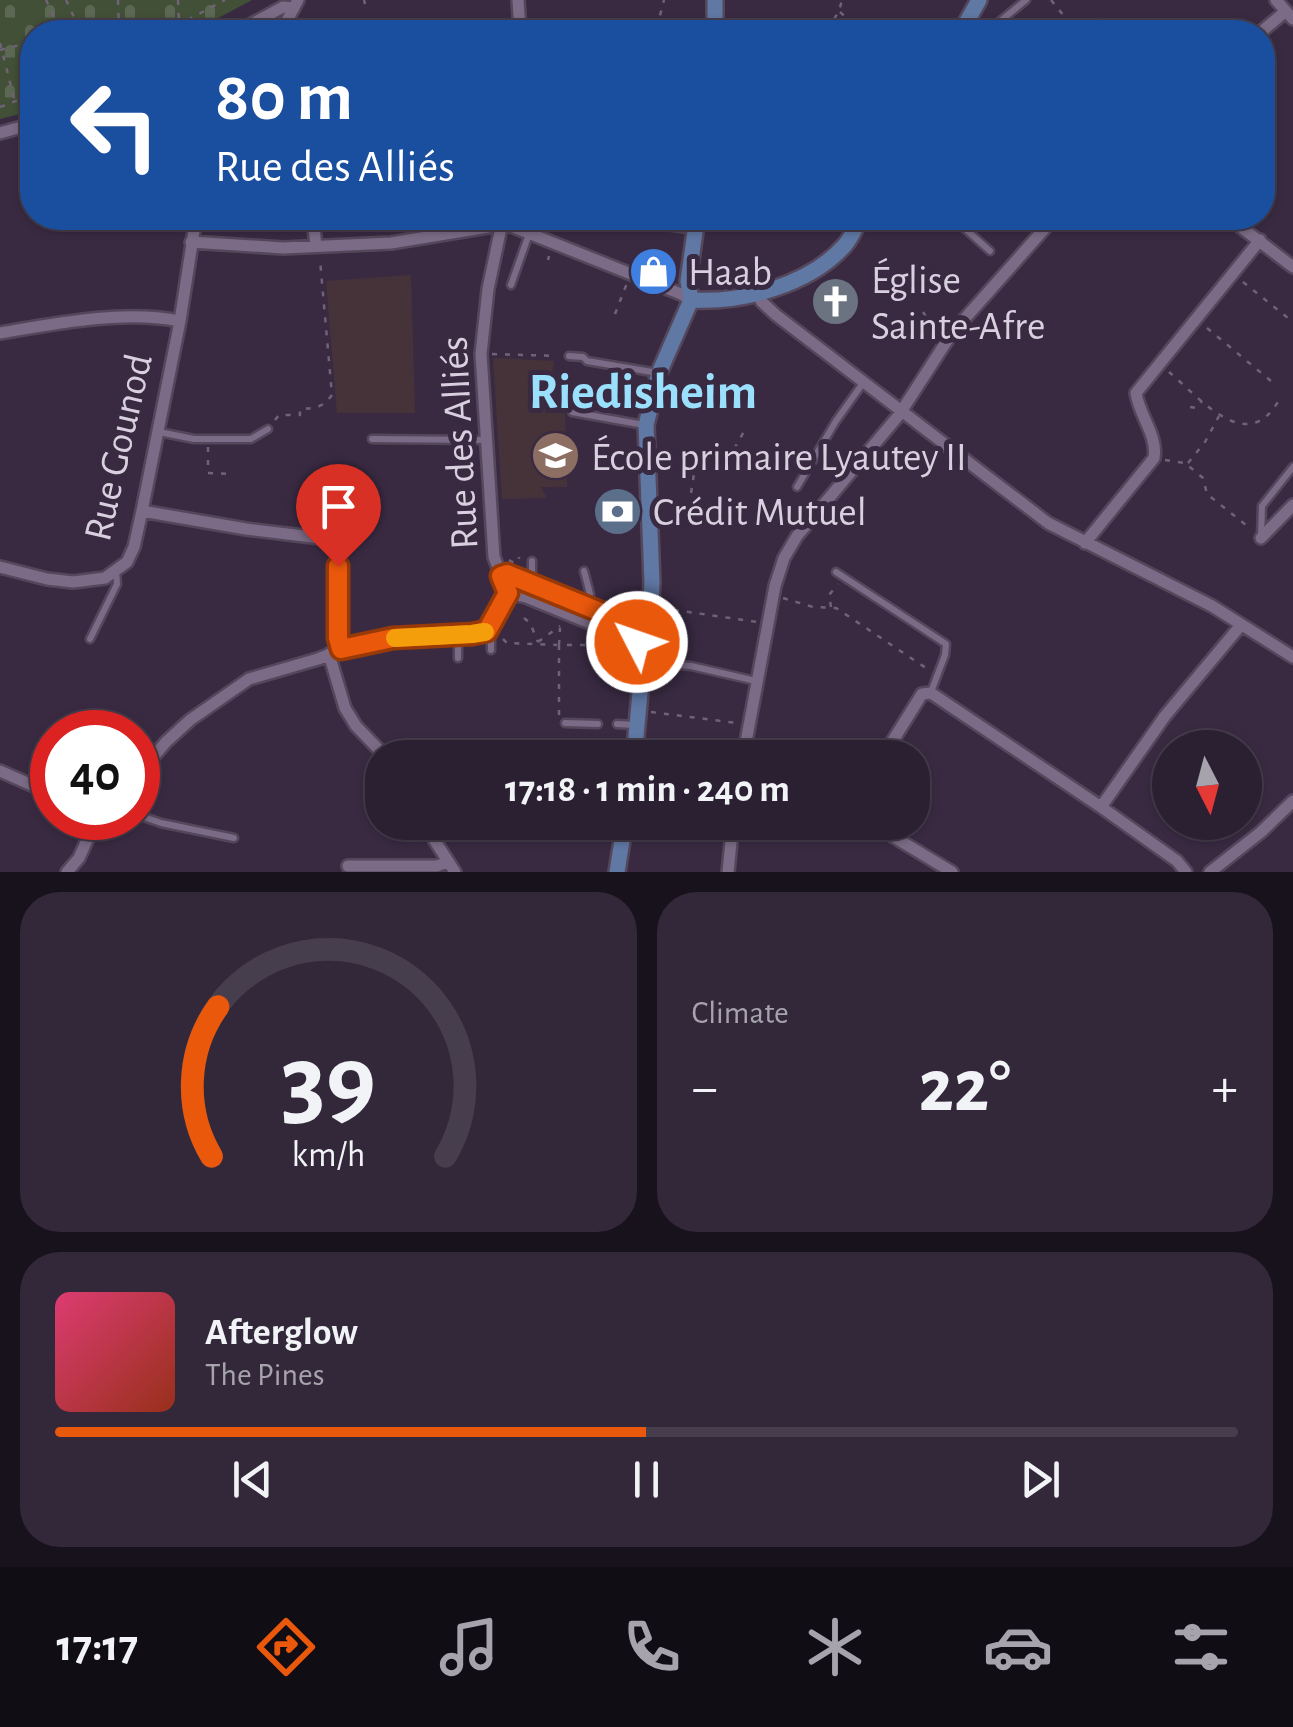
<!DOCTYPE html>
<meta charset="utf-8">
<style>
:root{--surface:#2b2032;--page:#33283a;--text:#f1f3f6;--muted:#a6a3ac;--line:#473e4d;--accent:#ea580c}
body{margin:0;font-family:"Alegreya Sans",sans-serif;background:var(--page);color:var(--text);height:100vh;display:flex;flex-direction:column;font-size:38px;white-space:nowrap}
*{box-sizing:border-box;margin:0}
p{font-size:32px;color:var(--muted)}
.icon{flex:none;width:55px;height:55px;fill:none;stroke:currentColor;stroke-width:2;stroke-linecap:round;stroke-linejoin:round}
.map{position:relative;height:872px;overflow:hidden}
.sheet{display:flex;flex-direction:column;gap:20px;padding:20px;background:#18121c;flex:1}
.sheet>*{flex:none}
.top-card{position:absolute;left:20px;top:20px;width:1255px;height:210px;border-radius:40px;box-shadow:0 2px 8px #0004,0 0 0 2px var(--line);background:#1a4fa0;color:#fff;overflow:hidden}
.needle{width:65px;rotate:174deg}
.tools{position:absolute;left:1152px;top:730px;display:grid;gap:20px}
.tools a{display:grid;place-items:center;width:110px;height:110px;border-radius:50%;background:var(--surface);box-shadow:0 2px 8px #0004,0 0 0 2px var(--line);font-size:50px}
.speed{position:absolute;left:30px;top:710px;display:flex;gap:20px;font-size:50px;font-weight:700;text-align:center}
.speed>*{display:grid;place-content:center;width:130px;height:130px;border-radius:50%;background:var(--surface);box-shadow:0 2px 8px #0004,0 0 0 2px var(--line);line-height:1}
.speed .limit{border:15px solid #d22;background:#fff;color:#111}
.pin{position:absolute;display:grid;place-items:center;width:85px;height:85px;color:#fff;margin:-102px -42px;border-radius:50% 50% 50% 0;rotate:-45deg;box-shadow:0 0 10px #0007}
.pin .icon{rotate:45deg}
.me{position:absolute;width:110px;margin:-55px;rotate:311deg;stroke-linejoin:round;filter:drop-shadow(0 0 8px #0008)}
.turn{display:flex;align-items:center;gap:35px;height:210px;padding:0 30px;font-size:45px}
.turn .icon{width:130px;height:130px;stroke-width:2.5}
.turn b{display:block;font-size:70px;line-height:85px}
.big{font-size:75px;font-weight:600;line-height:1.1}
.sheet .tile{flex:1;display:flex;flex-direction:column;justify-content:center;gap:15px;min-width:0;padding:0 35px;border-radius:40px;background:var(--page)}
.sheet .dial{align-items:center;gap:0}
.dial svg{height:260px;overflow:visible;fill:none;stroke:var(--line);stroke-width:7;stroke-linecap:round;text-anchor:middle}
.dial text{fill:var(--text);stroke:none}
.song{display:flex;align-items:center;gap:30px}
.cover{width:120px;height:120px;border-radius:15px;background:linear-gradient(135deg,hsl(340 70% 55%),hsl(10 70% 35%))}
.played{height:10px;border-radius:5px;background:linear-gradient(90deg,var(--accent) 50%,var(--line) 50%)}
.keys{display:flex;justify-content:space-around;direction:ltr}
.heat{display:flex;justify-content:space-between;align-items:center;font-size:55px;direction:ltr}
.sheet .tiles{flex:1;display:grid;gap:20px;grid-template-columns:1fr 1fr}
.tile:last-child{grid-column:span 2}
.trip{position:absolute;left:365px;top:740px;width:565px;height:100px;border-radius:40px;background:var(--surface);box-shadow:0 2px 8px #0004,0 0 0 2px var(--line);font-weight:600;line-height:100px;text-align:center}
.dock{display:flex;height:160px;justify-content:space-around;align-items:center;background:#110d14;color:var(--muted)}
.dock .icon{width:70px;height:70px}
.dock .selected{color:var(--accent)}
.dock b{font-size:45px;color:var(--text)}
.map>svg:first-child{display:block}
.education{fill:#46333a}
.cemetery{fill:url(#cemetery-stones)}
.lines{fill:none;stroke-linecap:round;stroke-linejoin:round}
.lane-casing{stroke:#55475b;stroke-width:11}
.street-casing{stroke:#55475b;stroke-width:16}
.secondary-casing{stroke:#55475b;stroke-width:20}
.path{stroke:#706378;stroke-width:2.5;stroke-dasharray:5 8;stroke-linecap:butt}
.lane{stroke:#7b6b86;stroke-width:6}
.street{stroke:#7b6b86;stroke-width:11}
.secondary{stroke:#5f78a4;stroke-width:15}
.route-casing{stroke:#983908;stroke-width:25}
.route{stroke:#ea580c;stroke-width:18}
.slow{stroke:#f59e0b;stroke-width:18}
.labels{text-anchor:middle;stroke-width:10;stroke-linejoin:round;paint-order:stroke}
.poi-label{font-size:40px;fill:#d9d0df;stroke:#392a42;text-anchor:start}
.street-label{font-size:40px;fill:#d9d0df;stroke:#392a42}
.district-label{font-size:50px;font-weight:bold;fill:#9adffc;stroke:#392a42}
</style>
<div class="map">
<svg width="1293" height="872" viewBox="0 0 1293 872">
<defs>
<pattern id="cemetery-stones" width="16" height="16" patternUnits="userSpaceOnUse" patternTransform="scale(2.5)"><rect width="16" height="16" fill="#415036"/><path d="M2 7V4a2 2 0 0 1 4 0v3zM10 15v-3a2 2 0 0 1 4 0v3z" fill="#5c6853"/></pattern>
</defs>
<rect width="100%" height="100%" fill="#392a42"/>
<path class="education" d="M411,275L415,413H337L326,281Z
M493,358L554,361L545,413H565L567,487H541L547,498L502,499Z"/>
<path class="cemetery" d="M0,0H252L192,32H32V111L0,119Z"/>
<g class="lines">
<defs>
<path id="lane" d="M988,31L1026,0
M1262,181L1270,188
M953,218L990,251
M623,220L695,230
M511,285L529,234
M569,356L583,357L587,361L658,373
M572,412L644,425
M159,432L194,439H251L268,429
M372,439L486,440
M797,487L836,421L863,383
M1261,536L1262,506L1293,467
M532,561V582
M338,566V638L341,649
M584,571L590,594L588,606
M836,572L946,644L945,655L931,692
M487,631L491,640V650
M90,639L117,584L116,571
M458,658V635
M642,662L691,666L756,681
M565,723L598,724
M617,724L635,725
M138,815L161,823L234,838"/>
<path id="street" d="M518,0L520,32
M1276,0L1293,19
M237,32L283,7L294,8
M281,32L298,0
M1261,32L1286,11
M0,133L32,124
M313,218L316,246
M503,218L488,289L481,354L494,557L508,593
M1229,218L1293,267
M191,242L283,248L391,243L506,224L681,294L691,300
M757,294L762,302L776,315L1048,523L1212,606L1293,657
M0,333C58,323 122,310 180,321
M142,511L246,529L337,540
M1261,538L1293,505
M1085,543L1154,458C1158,436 1139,415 1136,393L1260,240
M0,567L47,579L73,582L105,578L127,562L134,547L142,511L180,321L196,218
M501,576C525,574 598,611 625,622L637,632
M508,593L526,597L624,637L637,632
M329,654L345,708L356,726L387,758
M743,758L775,586L784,558L797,536L899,415L952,333L1054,218
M882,758L922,694L931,693L1101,807L1177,861L1186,872
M0,771L52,794
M138,775L166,742L190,720L249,679L318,659L354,645L393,638L481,633L492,625L508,593
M1101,807L1165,716L1241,625
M426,822L435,841L455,872
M869,822L952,872
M348,866H437L447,862
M67,872L79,858L97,818
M728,872L733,822
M1210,872L1261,832L1293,801"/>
<path id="secondary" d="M715,32V0
M961,32L979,0
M691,300C742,303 810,285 845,245C852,237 856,227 860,218
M691,300L688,281L697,218
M634,758L642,671L637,632L651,601L652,582L646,425L659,373L691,300
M617,872L625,822"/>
</defs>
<use href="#lane" class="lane-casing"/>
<use href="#street" class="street-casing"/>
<use href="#secondary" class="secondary-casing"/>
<path class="path" d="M46,0L61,32
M66,0L81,32
M118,0L119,32
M178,0L179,23
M364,0L365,4
M1051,0L1077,32
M840,12L849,20L878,32
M728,23L779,30L781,32
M663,24L658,23L664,0
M854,30L859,32
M64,32L82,25L178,22
M165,32L225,0
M662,32L664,25L691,32
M813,32L820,27L831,24L839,11L842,0
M1095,32L1100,18
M0,43L15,102
M0,50L32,42
M0,107L32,95
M548,260L549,256
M1243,282L1293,322
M923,312L936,332
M615,314L627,283
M1207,328L1271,381
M492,354L556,356
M1169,372C1200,398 1247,457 1279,400
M1190,407L1196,408L1202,401
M275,420L279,415H300V409C315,408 323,408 332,395L320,260
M208,447V473L230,474
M691,452L735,463
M728,460L747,426
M1165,460L1185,463L1203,478L1207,494L1251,529
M1188,463L1205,442L1219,416
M713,473L716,460
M691,493L697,455
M509,560L512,562L519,561V557
M783,598L813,607L836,608L929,670
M831,607L829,595L838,584
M661,608L757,622
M524,618L530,623L538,642
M503,639L507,643L557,645
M538,642L560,626
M593,643L594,642
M559,645L560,628
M651,712L737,723
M559,715V645H592"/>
<use href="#lane" class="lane"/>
<use href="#street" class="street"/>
<use href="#secondary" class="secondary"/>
</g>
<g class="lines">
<defs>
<path id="route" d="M338,566V638L341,649L393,638L472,634L487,631L508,593L501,576L507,574L625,622L636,632L637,642"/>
</defs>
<use href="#route" class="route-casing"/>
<use href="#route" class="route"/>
<path class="slow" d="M395,638L472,634L485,632"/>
</g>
<defs>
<symbol id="shop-disc" viewBox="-11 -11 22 22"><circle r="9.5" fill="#3f7fe0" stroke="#392a42"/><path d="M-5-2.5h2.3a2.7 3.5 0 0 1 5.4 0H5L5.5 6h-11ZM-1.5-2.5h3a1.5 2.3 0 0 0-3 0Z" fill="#fff"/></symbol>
<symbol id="church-disc" viewBox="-11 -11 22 22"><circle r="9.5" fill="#6b7280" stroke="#392a42"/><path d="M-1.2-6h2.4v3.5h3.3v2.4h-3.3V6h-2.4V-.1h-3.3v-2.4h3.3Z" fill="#fff"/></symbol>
<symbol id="school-disc" viewBox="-11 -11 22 22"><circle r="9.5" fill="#8d6e63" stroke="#392a42"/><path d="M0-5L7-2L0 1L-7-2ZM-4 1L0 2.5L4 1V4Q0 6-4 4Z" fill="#fff"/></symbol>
<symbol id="bank-disc" viewBox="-11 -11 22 22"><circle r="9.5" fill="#5c6f8a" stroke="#392a42"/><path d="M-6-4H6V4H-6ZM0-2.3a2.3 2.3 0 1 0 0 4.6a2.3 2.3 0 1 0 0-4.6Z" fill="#fff"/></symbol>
</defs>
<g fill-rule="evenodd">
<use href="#shop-disc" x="626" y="244" width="55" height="55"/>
<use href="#church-disc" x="808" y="274" width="55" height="55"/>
<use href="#school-disc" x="528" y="428" width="55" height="55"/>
<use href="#bank-disc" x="590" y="484" width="55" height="55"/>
</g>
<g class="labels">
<g class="poi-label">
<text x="688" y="285">Haab</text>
<text x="871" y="293">Église<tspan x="871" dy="46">Sainte-Afre</tspan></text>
<text x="591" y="470">École primaire Lyautey II</text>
<text x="653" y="525">Crédit Mutuel</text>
</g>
<g class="street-label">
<text transform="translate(458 443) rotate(-93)" y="14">Rue des Alliés</text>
<text transform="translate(117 447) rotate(-77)" y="14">Rue Gounod</text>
</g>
<g class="district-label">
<text x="643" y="408">Riedisheim</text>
</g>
</g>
</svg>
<div class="tools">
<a><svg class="needle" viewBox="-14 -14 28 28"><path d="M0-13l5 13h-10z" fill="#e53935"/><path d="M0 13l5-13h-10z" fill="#a6a3ac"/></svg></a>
</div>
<div class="speed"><div class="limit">40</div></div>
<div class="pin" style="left:338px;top:566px;background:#d93025"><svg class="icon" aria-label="arrive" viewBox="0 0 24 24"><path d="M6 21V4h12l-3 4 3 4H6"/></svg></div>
<svg class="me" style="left:637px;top:642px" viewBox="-20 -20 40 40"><circle r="17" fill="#ea580c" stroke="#fff" stroke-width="3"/><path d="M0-11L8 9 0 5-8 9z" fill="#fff"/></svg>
<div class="trip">17:18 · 1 min · 240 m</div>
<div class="top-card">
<div class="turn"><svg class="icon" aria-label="left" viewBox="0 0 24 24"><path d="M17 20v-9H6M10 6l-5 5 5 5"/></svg><div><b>80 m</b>Rue des Alliés</div></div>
</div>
</div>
<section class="sheet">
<div class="tiles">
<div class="tile dial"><svg viewBox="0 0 100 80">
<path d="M14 69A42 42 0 1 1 86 69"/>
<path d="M14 69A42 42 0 0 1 16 23" stroke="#ea580c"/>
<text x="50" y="56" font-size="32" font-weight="700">39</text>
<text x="50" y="72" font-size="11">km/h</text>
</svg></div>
<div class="tile"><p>Climate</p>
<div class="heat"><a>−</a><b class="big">22°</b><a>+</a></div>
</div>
<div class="tile">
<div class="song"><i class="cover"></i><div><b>Afterglow</b><p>The Pines</p></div></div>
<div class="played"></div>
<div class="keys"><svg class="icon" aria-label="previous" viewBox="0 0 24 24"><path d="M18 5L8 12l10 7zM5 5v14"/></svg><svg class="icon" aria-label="pause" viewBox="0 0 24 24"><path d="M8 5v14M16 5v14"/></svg><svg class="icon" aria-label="next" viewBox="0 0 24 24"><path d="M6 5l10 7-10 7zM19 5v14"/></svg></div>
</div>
</div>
</section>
<nav class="dock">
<b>17:17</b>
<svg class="icon selected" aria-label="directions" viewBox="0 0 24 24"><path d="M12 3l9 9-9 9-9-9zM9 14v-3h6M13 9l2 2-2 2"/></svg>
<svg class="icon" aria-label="music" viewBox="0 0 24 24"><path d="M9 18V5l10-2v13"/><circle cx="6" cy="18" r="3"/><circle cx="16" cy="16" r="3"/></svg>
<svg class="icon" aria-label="phone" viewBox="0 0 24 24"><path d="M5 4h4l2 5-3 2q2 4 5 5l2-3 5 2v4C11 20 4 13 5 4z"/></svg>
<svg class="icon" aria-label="climate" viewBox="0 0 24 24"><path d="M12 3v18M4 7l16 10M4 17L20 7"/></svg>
<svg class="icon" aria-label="car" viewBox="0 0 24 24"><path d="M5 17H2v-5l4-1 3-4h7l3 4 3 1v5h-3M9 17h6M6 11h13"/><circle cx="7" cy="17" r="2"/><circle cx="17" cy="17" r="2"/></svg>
<svg class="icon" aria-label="filters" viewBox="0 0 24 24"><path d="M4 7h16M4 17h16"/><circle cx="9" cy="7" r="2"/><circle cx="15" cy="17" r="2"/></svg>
</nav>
